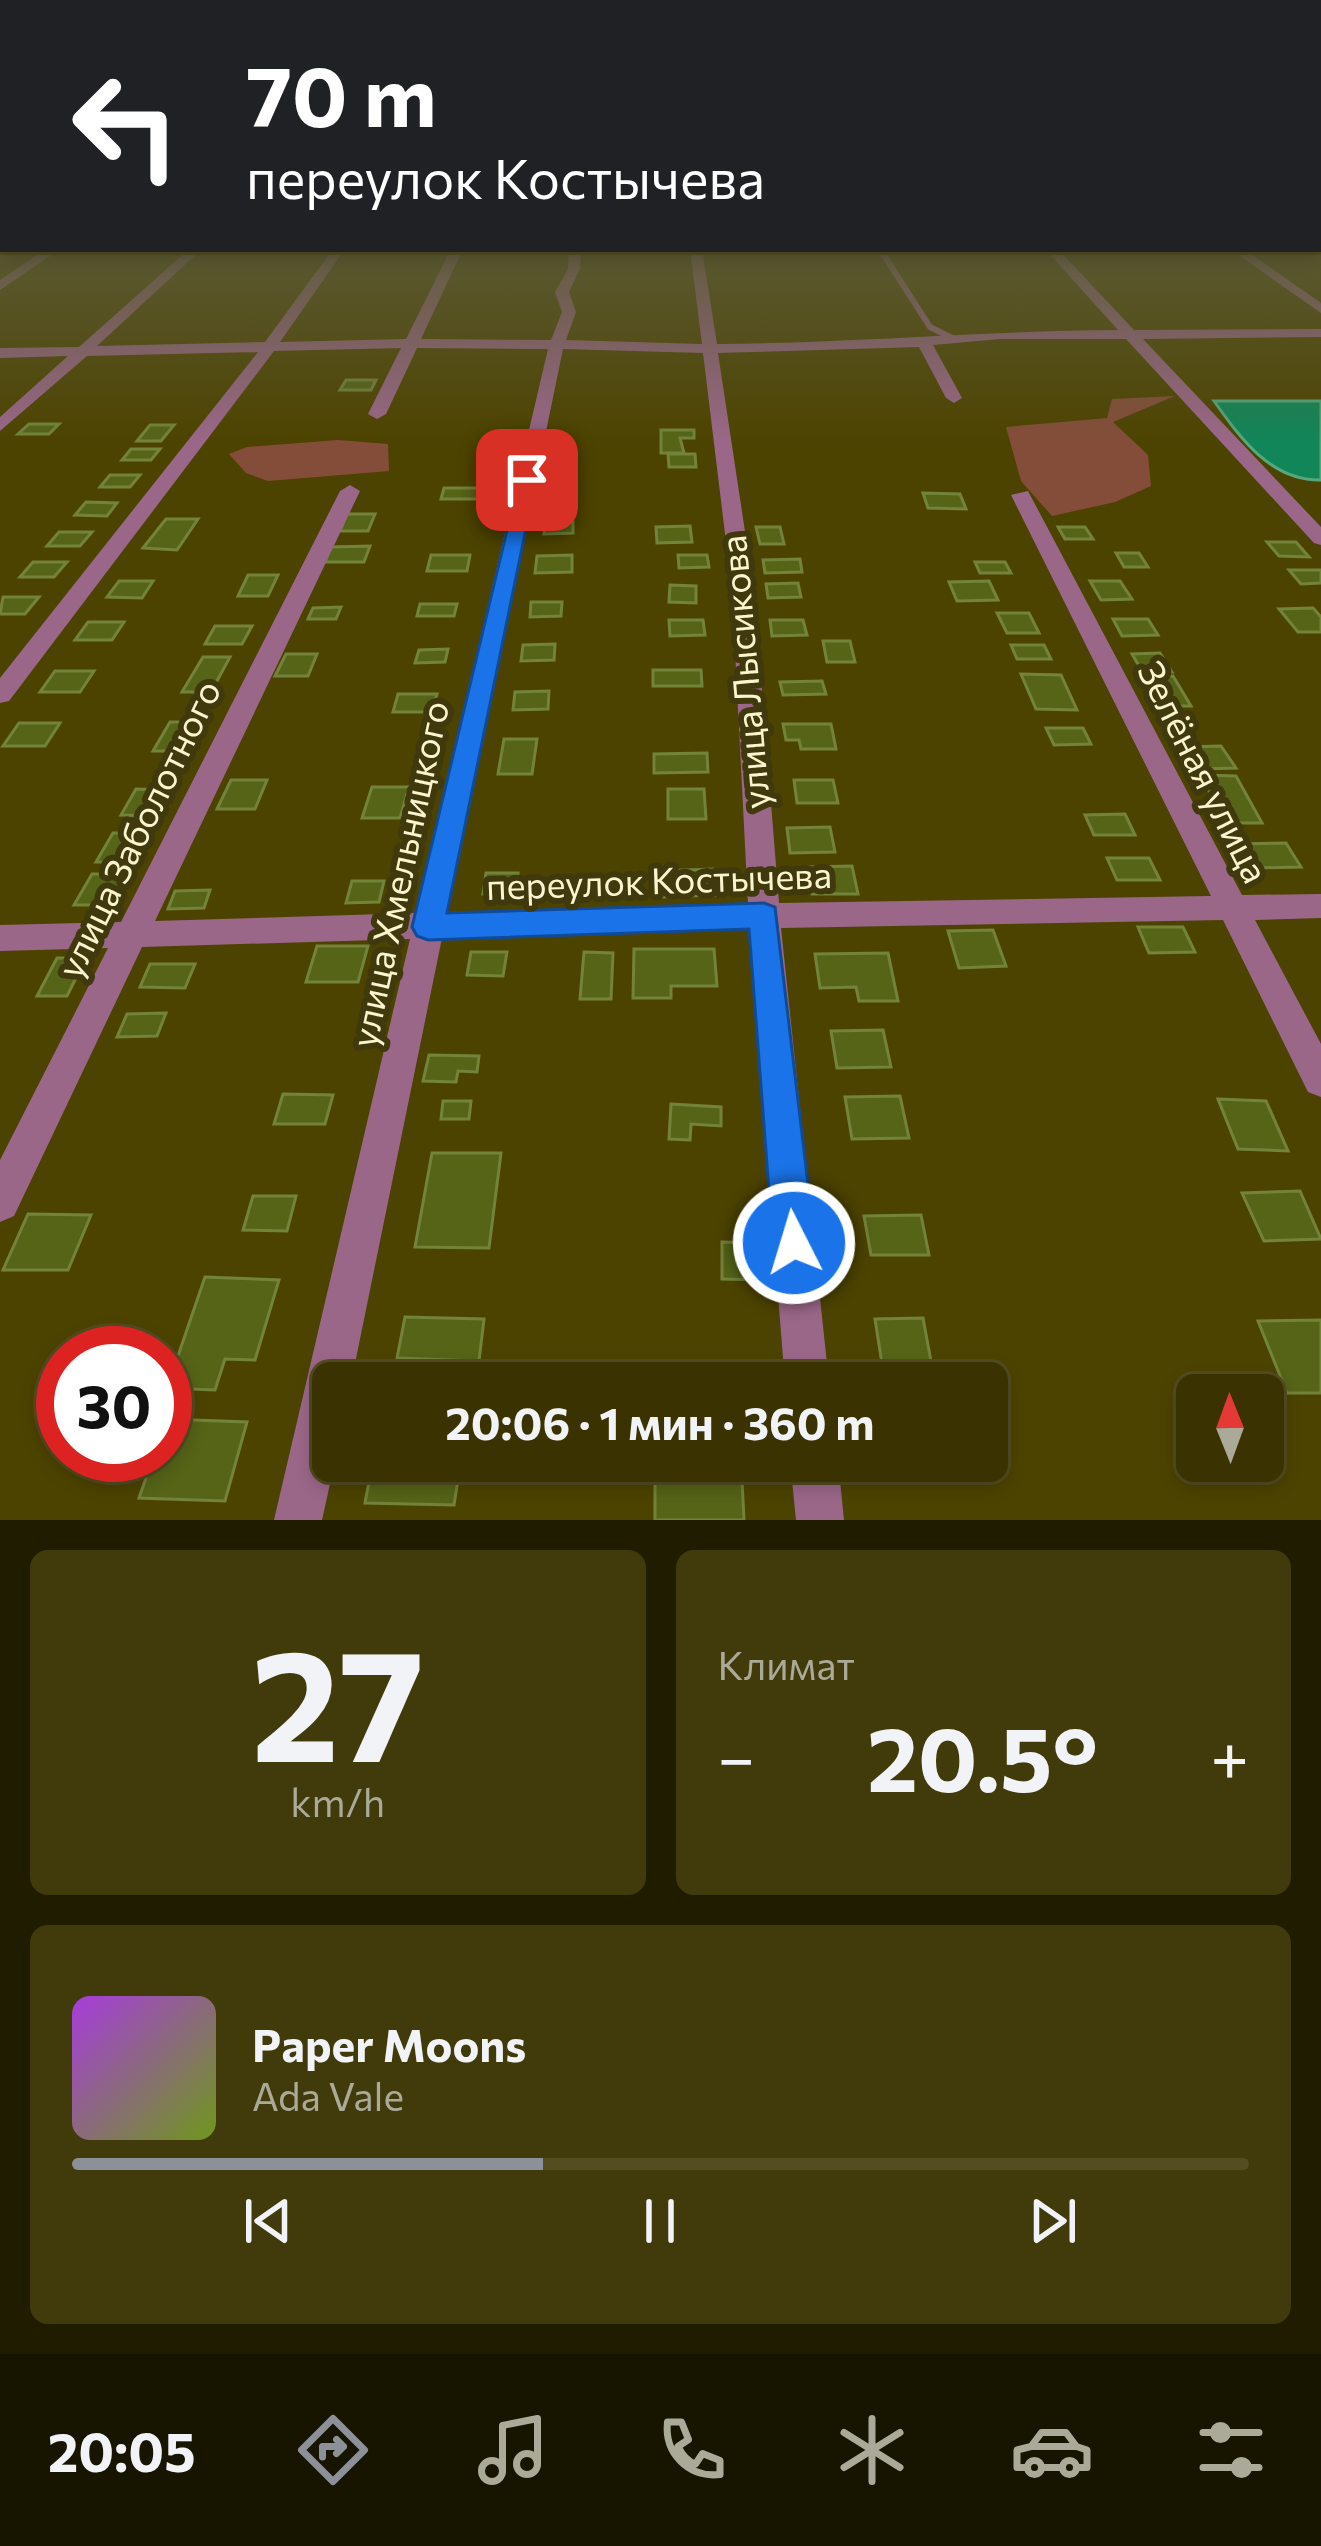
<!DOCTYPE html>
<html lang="ru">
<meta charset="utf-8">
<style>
:root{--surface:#3a3200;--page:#413a0a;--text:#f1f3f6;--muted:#abaa99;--line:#544d22;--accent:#8c9099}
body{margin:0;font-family:Commissioner,sans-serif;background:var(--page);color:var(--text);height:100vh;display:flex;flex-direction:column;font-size:45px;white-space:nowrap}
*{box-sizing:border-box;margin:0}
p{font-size:39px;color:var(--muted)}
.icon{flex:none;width:66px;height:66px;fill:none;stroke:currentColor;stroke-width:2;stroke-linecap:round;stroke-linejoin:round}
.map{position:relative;height:1520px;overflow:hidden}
.drawer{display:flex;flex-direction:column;gap:30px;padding:30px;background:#201c00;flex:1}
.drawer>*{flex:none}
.banner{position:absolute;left:0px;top:0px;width:1323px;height:252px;box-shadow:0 6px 18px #0003,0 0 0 3px var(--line);background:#202124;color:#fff;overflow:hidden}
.needle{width:78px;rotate:359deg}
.controls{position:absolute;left:1176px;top:1374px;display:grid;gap:24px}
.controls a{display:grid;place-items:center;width:108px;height:108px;border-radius:18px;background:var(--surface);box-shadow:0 6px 18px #0003,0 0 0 3px var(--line);font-size:60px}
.speed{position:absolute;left:36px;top:1326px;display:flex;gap:24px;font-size:60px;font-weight:700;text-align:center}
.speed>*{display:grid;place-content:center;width:156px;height:156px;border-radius:50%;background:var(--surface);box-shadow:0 6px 18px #0003,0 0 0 3px var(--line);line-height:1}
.speed .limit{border:18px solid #d22;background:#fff;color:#111}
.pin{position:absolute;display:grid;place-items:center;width:102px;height:102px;color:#fff;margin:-51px;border-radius:24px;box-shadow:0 6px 18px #0006}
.me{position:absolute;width:132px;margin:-66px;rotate:355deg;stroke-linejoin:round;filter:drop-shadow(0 0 9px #0008)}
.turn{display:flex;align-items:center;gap:42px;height:252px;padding:0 48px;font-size:54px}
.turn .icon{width:156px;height:156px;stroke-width:2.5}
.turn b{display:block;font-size:84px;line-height:102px}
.big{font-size:90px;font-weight:700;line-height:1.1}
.drawer .card{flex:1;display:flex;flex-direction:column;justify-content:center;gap:18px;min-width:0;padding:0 42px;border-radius:18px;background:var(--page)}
.drawer .dial{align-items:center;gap:0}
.dial b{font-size:156px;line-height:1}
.song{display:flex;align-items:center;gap:36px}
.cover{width:144px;height:144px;border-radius:18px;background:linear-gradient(135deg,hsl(280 70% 55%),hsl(80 70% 35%))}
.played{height:12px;border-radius:6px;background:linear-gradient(90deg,var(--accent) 40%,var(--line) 40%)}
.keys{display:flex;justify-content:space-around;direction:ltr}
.heat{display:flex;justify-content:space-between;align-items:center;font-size:66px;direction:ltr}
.drawer .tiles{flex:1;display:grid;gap:30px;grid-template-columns:1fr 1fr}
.card:last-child{grid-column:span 2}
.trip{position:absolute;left:312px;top:1362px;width:696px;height:120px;border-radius:18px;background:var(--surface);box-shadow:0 6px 18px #0003,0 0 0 3px var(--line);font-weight:700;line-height:120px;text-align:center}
.dock{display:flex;height:192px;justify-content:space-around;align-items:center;background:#171400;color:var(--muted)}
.dock .icon{width:84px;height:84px}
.dock .active{color:var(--accent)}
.dock b{font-size:54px;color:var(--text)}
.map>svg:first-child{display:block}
.green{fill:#844d39}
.water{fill:#108659;stroke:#56a77c;stroke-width:3}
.building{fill:#556417;stroke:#73833a;stroke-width:3}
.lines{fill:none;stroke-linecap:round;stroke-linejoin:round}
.lane{stroke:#9b6789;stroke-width:6}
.street{fill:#9b6789;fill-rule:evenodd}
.route{fill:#1a73e8;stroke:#114b97;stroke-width:3}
.labels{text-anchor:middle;stroke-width:12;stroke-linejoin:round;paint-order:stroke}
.street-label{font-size:36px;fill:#faf5ce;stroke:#40390e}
</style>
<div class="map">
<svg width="1321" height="1520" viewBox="0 0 1321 1520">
<rect width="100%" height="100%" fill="#4d4300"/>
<path class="green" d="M1175,396L1113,422L1148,455L1151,486L1115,502L1052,516L1021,481L1006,427L1107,418L1112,399Z
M338,440L388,444L389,471L268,481L246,473L229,454L247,447Z"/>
<path class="water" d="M1214,401H1321V480C1271,481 1241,439 1214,401Z"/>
<path class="building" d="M346,380H376L371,390H340Z
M29,424H59L49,434H18Z
M150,425H174L161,441H137Z
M661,430H694V438H680L684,453H661Z
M131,449H160L151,460H122Z
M668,454H695L696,467H669Z
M110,475H140L130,487H100Z
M444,488H490L487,499H441Z
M575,489L573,505L549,506L551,490Z
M923,493L960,494L966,509L928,508Z
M86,502L117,503L107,516L75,515Z
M347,514H375L368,531H340Z
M166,519H198L177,550L143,548Z
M546,522H573V533L544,534Z
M690,526L692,542L657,543L656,527Z
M756,527H780L784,544H760Z
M1058,527H1085L1093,539H1065Z
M59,532H92L80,546H47Z
M1267,542H1296L1309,557L1279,556Z
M370,546L364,562H325L331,547Z
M1116,553H1139L1148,567H1124Z
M431,555H470L467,571H427Z
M572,555V572L535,573L537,556Z
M678,555H707L709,567L679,568Z
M800,559L802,572L765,573L763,560Z
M33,562H67L54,577H20Z
M975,562H1005L1011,573H980Z
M1289,570H1321V583L1301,584Z
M248,575H278L268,596H238Z
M119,581H153L142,598L107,597Z
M989,581L998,600L957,601L949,582Z
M1090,581H1120L1132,599L1101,600Z
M798,583L801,597L768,598L766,584Z
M670,585L696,586V603L669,602Z
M3,597H39L25,614H0Z
M531,602H562L561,616L530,617Z
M420,604H457L454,616H417Z
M341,607L336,619H308L313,608Z
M1313,608L1321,617V632H1298L1279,609Z
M997,613H1029L1039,633H1007Z
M1113,619H1148L1158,635L1122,636Z
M669,620H703L705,635L670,636Z
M770,620H803L807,635L772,636Z
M88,622H124L112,640H75Z
M215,626H252L242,644H205Z
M823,641H850L855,662H827Z
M555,644L554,660L521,661L523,645Z
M1011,645H1044L1051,659H1017Z
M448,649L445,662L415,663L419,650Z
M1160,653L1172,672L1143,673L1132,654Z
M286,654H317L308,676H275Z
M203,657H230L211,692H182Z
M653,670H701L702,686H653Z
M55,671H94L80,692H40Z
M1021,674L1061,675L1077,710L1036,709Z
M1140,676H1173L1191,706H1156Z
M822,681L826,694L783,695L780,682Z
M549,691L548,709L513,710L515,692Z
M398,694H437L432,712H393Z
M170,722H198L182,751H153Z
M19,723H60L45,746H3Z
M783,724H831L836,749H801L799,740H786Z
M1046,728H1083L1091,744L1054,745Z
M504,739H537L532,774H498Z
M1221,746L1236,768L1199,769L1184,747Z
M707,753L708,772L654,773V754Z
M1201,775L1236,776L1262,823H1225Z
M231,780H267L255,809H217Z
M794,780H833L838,803H797Z
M372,787H409L400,818H362Z
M136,789L167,790L152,816L121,815Z
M668,789H704L706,819H668Z
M1125,814L1135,835H1094L1085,815Z
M830,827L835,852L790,853L787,828Z
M113,833H146L130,862H96Z
M1286,843L1301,867L1254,868L1239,844Z
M1107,858H1149L1160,880H1117Z
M852,866L858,894H812L807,867Z
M713,869L715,895L660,897L659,871Z
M486,873H518L516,893L483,894Z
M92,874H125L109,905H74Z
M352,881H384L379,902L346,903Z
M210,890L204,908L168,909L175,891Z
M1138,927H1183L1195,952L1149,953Z
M993,930L1006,966L959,968L948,931Z
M317,946H368L358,982H306Z
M634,949H714L717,986H671V998H633Z
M471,952H507L503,976L467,975Z
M584,952L613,953L611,999H580Z
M888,953L898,1001H859L856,987L820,988L815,954Z
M57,958H86L67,996H37Z
M150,964H195L185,988L140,987Z
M166,1013L157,1036L117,1037L127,1014Z
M883,1030L891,1067L837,1068L831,1031Z
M429,1055L479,1056L477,1072L458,1071L456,1082L423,1081Z
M283,1094L333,1095L325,1124H274Z
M900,1096L909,1138L852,1139L845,1097Z
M1218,1099L1266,1101L1288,1151L1238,1149Z
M443,1101H471L469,1119H441Z
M671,1104L721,1107V1126L691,1124L690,1140L669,1139Z
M432,1153H501L489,1248L415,1247Z
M1300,1191L1321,1239L1264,1241L1242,1193Z
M253,1196H296L287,1231L243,1230Z
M28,1214L91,1215L68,1270H3Z
M921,1215L929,1255H871L864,1216Z
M722,1242L761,1243L763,1280L722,1279Z
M205,1277L279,1280L255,1360L225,1359L215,1390L167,1388Z
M405,1317L484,1319L479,1361L397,1358Z
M923,1318L935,1383H885L875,1319Z
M1321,1320V1393H1287L1258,1321Z
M166,1419L247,1422L225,1501L139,1498L154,1455H165Z
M373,1461H461L454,1505L365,1503Z
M655,1461H741L744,1520H655Z"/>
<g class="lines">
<path class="lane" d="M880,249L930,327L952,338"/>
<path class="street" d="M46,249H60L0,290V280Z
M189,249H202L97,346L265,342L333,249H345L280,342L406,339L451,249H463L421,339L551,340L562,312L555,292L568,269L569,249H581L580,269L569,292L576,312L566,340L702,344L690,249H702L717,344C851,343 984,331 1118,330L1045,249H1058L1134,330L1321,329V337L1143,339L1321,527V545L1314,543L1126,339H1000L933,345L962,398L954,403L946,398L919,347L718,353L754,591L779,903L1211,896L1011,495L1028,491L1242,895L1321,894V918L1255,920L1321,1044V1097L1308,1092L1223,920L781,928L829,1383H785L749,929L442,938L351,1383H333L335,1461L322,1520H274L410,939L142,947L14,1216L0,1222V1160L108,948L0,951V925L121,922L340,491L350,485L360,491L155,921L416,913L548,349L417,348L386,414L377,419L368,414L401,348L274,351L9,701L0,703V678L258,352L87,356L0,431V417L68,356L0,358V348L79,347ZM563,349L703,353L732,591L748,904L447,912Z
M1230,249H1244L1321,303V313Z
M790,1461H838L844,1520H796Z"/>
</g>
<linearGradient id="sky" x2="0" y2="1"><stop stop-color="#2a2500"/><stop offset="0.52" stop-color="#5c5b37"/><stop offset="1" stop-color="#5c5b37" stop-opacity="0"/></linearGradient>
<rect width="1321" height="444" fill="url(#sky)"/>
<path class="route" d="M520,476L536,480L447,913L764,903L775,907L815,1243L809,1258L794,1264L779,1258L773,1243L749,929L428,940L417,936L412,927Z"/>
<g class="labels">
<g class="street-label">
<text transform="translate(745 672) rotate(-95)" y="13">улица Лысикова</text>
<text transform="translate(1203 772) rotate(63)" y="13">Зелёная улица</text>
<text transform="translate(139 829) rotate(-64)" y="13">улица Заболотного</text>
<text transform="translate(400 874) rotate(-78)" y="13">улица Хмельницкого</text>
<text transform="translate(659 881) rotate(-2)" y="13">переулок Костычева</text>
</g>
</g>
</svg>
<div class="controls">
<a><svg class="needle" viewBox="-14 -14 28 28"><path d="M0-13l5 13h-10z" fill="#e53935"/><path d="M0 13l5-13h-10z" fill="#abaa99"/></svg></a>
</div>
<div class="speed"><div class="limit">30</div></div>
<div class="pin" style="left:527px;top:480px;background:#d93025"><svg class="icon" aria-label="arrive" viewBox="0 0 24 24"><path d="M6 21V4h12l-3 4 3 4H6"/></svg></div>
<svg class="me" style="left:794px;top:1243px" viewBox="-20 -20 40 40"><circle r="17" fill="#1a73e8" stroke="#fff" stroke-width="3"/><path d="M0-11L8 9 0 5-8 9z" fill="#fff"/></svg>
<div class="trip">20:06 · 1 мин · 360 m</div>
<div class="banner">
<div class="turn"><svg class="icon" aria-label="left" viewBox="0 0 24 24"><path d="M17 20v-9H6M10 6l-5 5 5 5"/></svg><div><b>70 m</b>переулок Костычева</div></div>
</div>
</div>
<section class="drawer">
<div class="tiles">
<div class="card dial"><b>27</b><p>km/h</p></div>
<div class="card"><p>Климат</p>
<div class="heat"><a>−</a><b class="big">20.5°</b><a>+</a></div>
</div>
<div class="card">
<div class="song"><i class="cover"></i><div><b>Paper Moons</b><p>Ada Vale</p></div></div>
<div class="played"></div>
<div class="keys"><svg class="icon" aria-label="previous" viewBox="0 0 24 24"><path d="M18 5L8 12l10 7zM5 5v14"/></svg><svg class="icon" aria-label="pause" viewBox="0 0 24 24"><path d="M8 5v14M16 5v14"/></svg><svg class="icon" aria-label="next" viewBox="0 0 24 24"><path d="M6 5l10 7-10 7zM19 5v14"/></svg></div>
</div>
</div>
</section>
<nav class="dock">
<b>20:05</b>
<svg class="icon active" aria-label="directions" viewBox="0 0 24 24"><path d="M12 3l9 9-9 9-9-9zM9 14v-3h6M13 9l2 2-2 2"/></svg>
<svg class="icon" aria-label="music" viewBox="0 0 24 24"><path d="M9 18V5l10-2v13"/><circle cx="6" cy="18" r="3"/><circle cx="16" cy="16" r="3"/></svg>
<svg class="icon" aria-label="phone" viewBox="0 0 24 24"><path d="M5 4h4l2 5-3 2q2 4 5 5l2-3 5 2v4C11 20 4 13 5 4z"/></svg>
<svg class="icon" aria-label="climate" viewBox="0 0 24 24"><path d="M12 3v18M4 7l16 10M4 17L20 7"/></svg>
<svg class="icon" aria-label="car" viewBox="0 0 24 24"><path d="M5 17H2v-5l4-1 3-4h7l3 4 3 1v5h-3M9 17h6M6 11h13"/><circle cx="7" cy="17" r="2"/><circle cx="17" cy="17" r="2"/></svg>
<svg class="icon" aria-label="filters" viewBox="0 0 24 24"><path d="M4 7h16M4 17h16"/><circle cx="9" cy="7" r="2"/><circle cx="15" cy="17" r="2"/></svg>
</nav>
